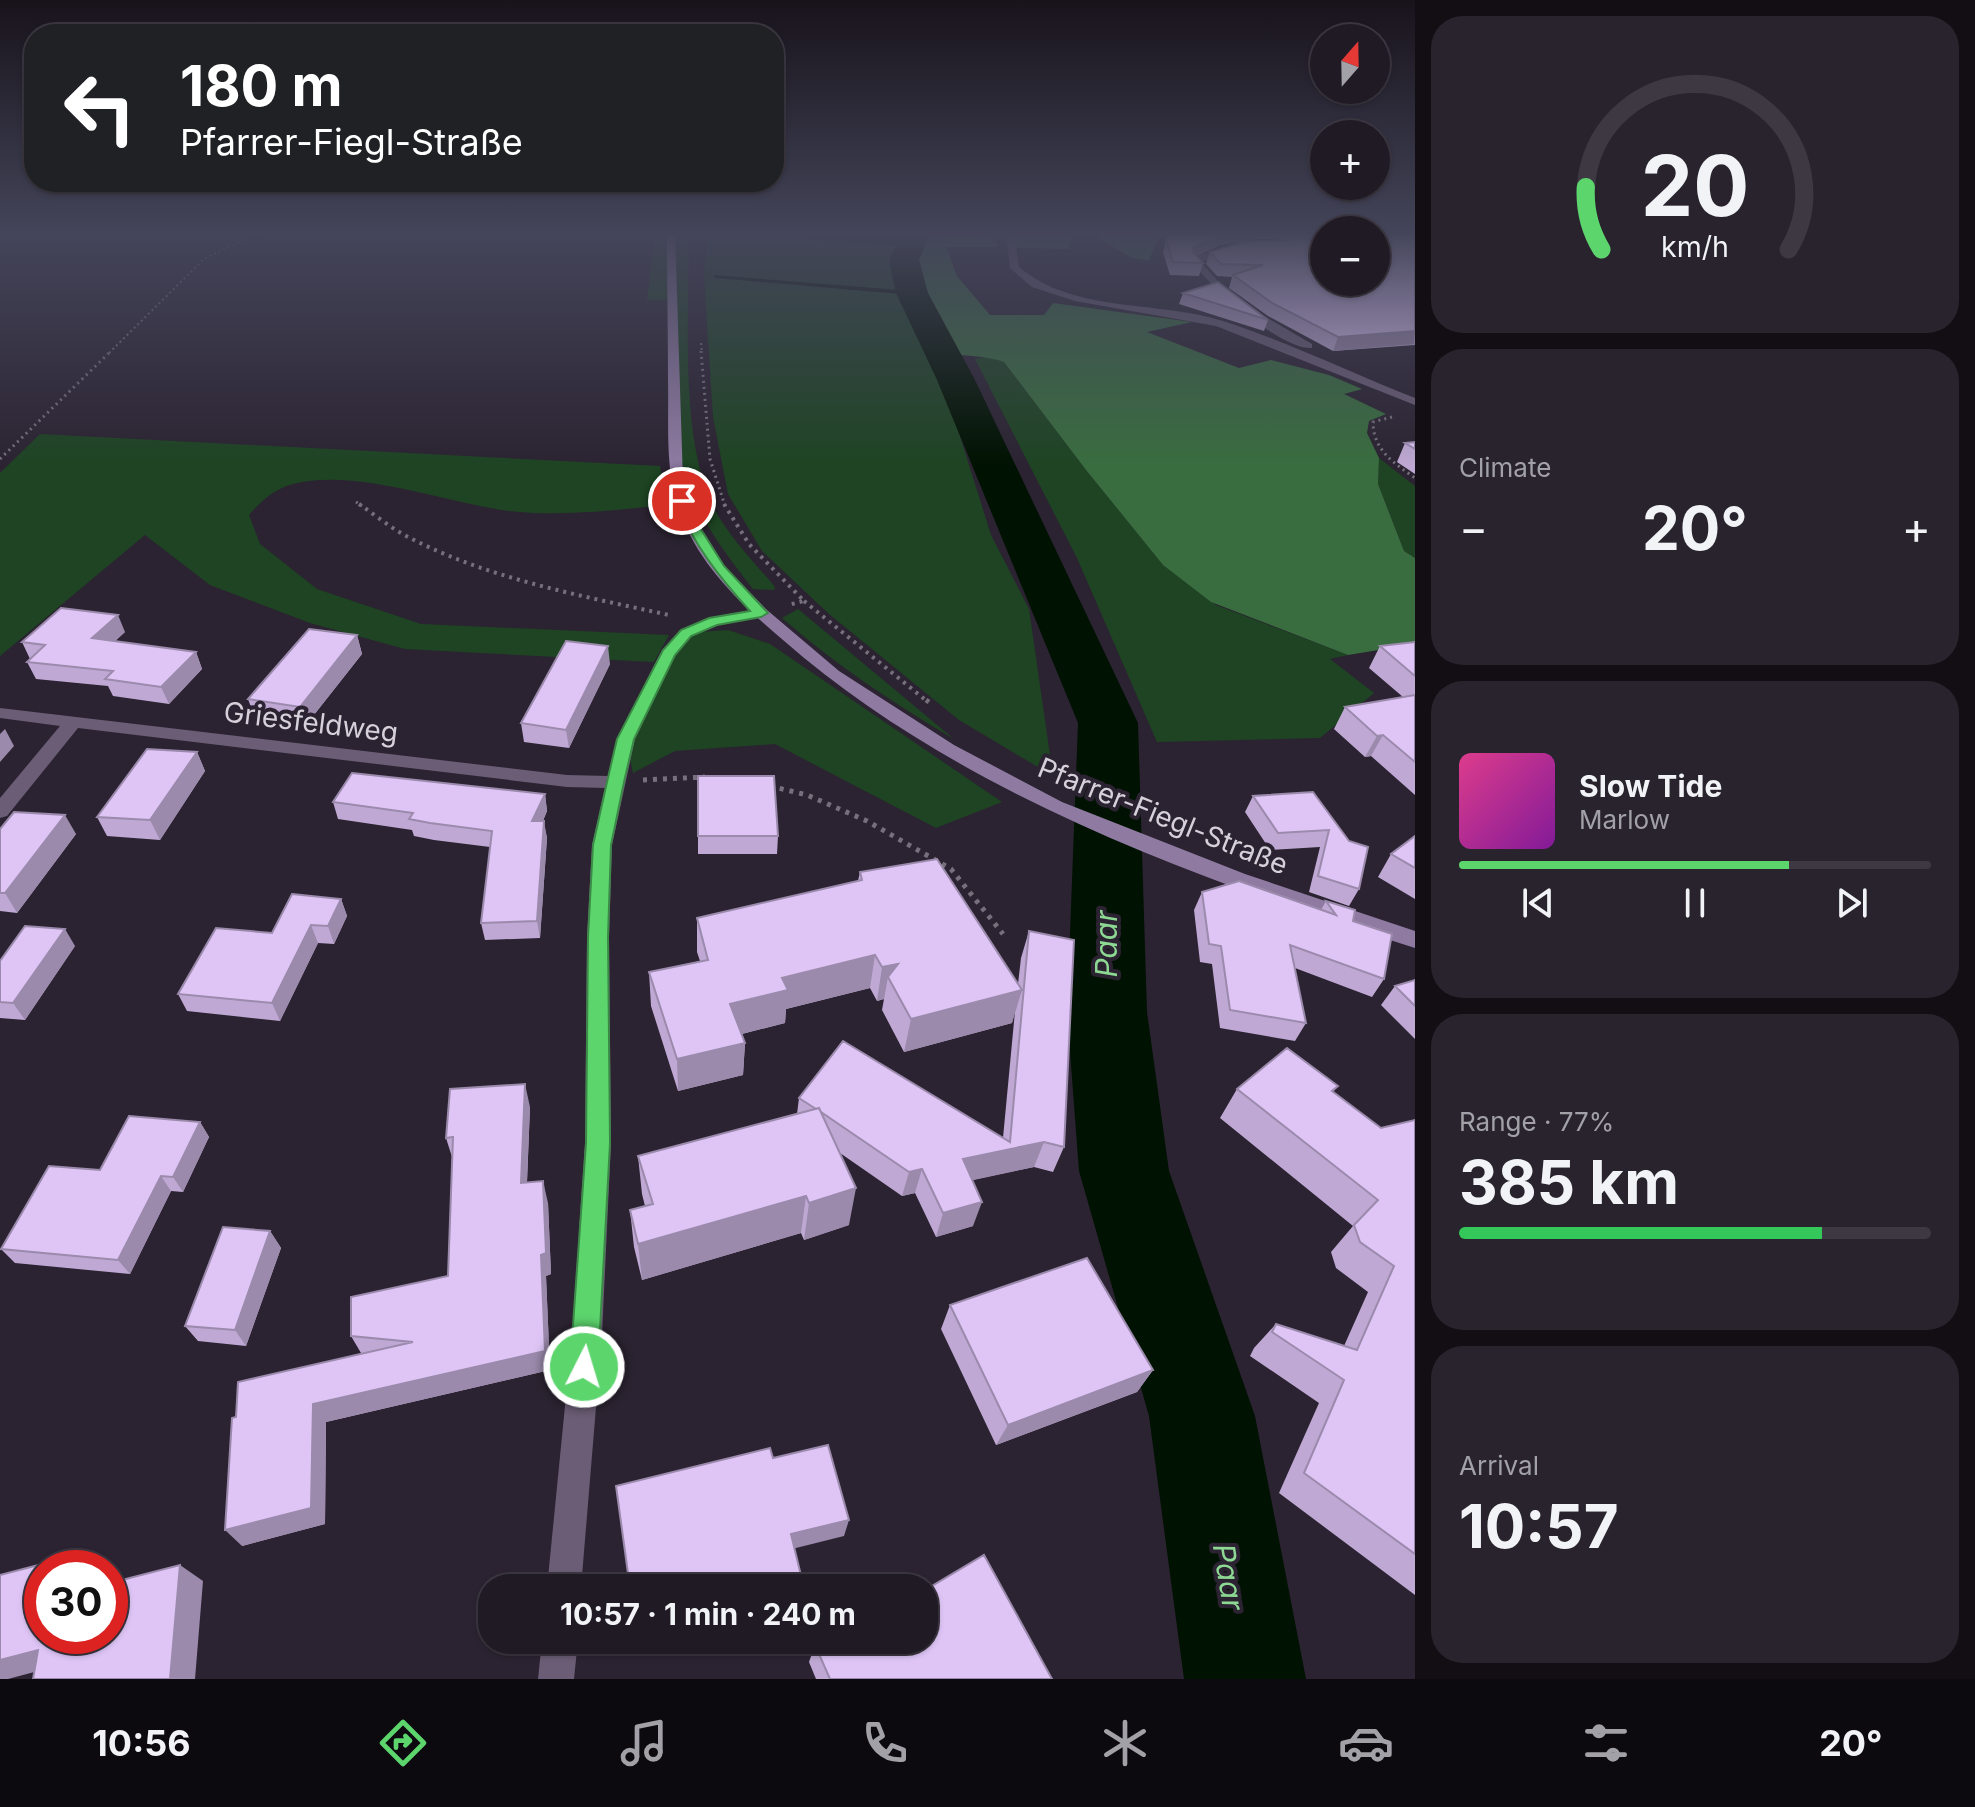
<!DOCTYPE html>
<meta charset="utf-8">
<style>
:root{--surface:#201a25;--page:#28232d;--text:#f1f3f6;--muted:#a2a1a7;--line:#3d3842;--accent:#5cd56d}
body{margin:0;font-family:Inter,sans-serif;background:var(--page);color:var(--text);height:100vh;display:flex;flex-direction:column;font-size:30px;white-space:nowrap}
*{box-sizing:border-box;margin:0}
p{font-size:26px;color:var(--muted)}
.icon{flex:none;width:44px;height:44px;fill:none;stroke:currentColor;stroke-width:2;stroke-linecap:round;stroke-linejoin:round}
.map{position:relative;flex:1;overflow:hidden}
.details{display:flex;flex-direction:column;gap:16px;padding:16px;background:#120e14;width:560px}
.details>*{flex:none}
.top-card{position:absolute;left:24px;top:24px;width:760px;height:168px;border-radius:32px;box-shadow:0 2px 6px #0004,0 0 0 2px var(--line);background:#202124;color:#fff;overflow:hidden}
.needle{width:52px;rotate:20deg}
.fabs{position:absolute;left:1310px;top:24px;display:grid;gap:16px}
.fabs a{display:grid;place-items:center;width:80px;height:80px;border-radius:50%;background:var(--surface);box-shadow:0 2px 6px #0004,0 0 0 2px var(--line);font-size:40px}
.speed{position:absolute;left:24px;top:1550px;display:flex;gap:16px;font-size:40px;font-weight:700;text-align:center}
.speed>*{display:grid;place-content:center;width:104px;height:104px;border-radius:50%;background:var(--surface);box-shadow:0 2px 6px #0004,0 0 0 2px var(--line);line-height:1}
.speed .limit{border:12px solid #d22;background:#fff;color:#111}
.pin{position:absolute;display:grid;place-items:center;width:68px;height:68px;color:#fff;margin:-34px;border:4px solid #fff;border-radius:50%;box-shadow:0 2px 8px #0007}
.me{position:absolute;width:88px;margin:-44px;rotate:5deg;stroke-linejoin:round;filter:drop-shadow(0 0 6px #0008)}
.turn{display:flex;align-items:center;gap:28px;height:168px;padding:0 24px;font-size:36px}
.turn .icon{width:104px;height:104px;stroke-width:2.5}
.turn b{display:block;font-size:56px;line-height:68px}
.big{font-size:60px;font-weight:700;line-height:1.1}
.details .card{flex:1;display:flex;flex-direction:column;justify-content:center;gap:12px;min-width:0;padding:0 28px;border-radius:32px;background:var(--page)}
.details .dial{align-items:center;gap:0}
.dial svg{height:208px;overflow:visible;fill:none;stroke:var(--line);stroke-width:7;stroke-linecap:round;text-anchor:middle}
.dial text{fill:var(--text);stroke:none}
.song{display:flex;align-items:center;gap:24px}
.cover{width:96px;height:96px;border-radius:12px;background:linear-gradient(135deg,hsl(330 70% 55%),hsl(290 70% 35%))}
.played{height:8px;border-radius:4px;background:linear-gradient(90deg,var(--accent) 70%,var(--line) 70%)}
.keys{display:flex;justify-content:space-around;direction:ltr}
.heat{display:flex;justify-content:space-between;align-items:center;font-size:44px;direction:ltr}
.charge{height:12px;border-radius:6px;background:linear-gradient(90deg,#34c759 77%,var(--line) 0)}
.trip{position:absolute;left:478px;top:1574px;width:460px;height:80px;border-radius:32px;background:var(--surface);box-shadow:0 2px 6px #0004,0 0 0 2px var(--line);font-weight:700;line-height:80px;text-align:center}
.menu{display:flex;height:128px;justify-content:space-around;align-items:center;background:#0d0a0f;color:var(--muted)}
.menu .icon{width:56px;height:56px}
.menu .active{color:var(--accent)}
.menu b{font-size:36px;color:var(--text)}
main{display:flex;flex:1;min-height:0}
.map>svg:first-child{display:block}
.green{fill:#1e4423}
.forest{fill:#396d3f}
.lines{fill:none;stroke-linecap:round;stroke-linejoin:round}
.stream{fill:#001201;fill-rule:evenodd}
.river{fill:#001201;fill-rule:evenodd}
.path-far3{stroke:#77707c;stroke-width:2;stroke-dasharray:2 3;stroke-linecap:butt}
.path-far2{stroke:#77707c;stroke-width:3;stroke-dasharray:2 4;stroke-linecap:butt}
.path-far1{stroke:#77707c;stroke-width:4;stroke-dasharray:3 5;stroke-linecap:butt}
.path{stroke:#77707c;stroke-width:5;stroke-dasharray:4 6;stroke-linecap:butt}
.street{fill:#6a5d75;fill-rule:evenodd}
.secondary{fill:#8f7ba2;fill-rule:evenodd}
.wall{fill:#bfa9d4}
.shaded-wall{fill:#9b8aac}
.building{fill:#dec5f6;stroke:#9b8aac;stroke-width:2}
.route{fill:#5cd56d;stroke:#3c8a47;stroke-width:2}
.labels{text-anchor:middle;stroke-width:8;stroke-linejoin:round;paint-order:stroke}
.street-label{font-size:28px;fill:#d5d0d9;stroke:#2b2331}
.water-label{font-size:30px;font-style:italic;fill:#8dd893;stroke:#2b2331}
</style>
<main>
<div class="map">
<svg width="1415" height="1679" viewBox="0 0 1415 1679">
<rect width="100%" height="100%" fill="#2b2331"/>
<path class="green" d="M655,232L669,233V300H647Z
M676,232H689C689,309 681,414 705,487C717,525 750,557 775,587L774,590L753,589C729,558 706,529 691,492C664,427 676,304 676,232Z
M708,232H794L899,248L891,266C909,303 920,344 942,379L991,535L1029,609L1053,776L959,720L829,614L762,551L728,494L713,417L704,275Z
M988,356L1004,362L1086,470L1163,565L1216,605L1348,655L1330,659L1374,693L1320,738L1157,742L1077,558L975,359Z
M40,434L660,466L667,505C615,510 562,517 509,511C446,503 356,468 293,484C274,489 261,501 249,515L260,544L317,589L421,624L669,635L654,662L405,649L310,623L210,585L145,535L0,656V473Z
M1379,458L1415,486V558L1404,551L1378,484Z
M798,609L954,739C893,703 836,665 782,618Z
M728,630L770,644L1002,802L936,828L775,744L675,751L633,773L626,739L686,633Z"/>
<path class="forest" d="M794,232H907L899,248Z
M921,232L995,238L998,247H946L957,276L990,315H1044L1053,303L1192,322L1147,332L1239,368L1271,360L1329,375L1362,389L1344,394L1386,414L1369,421L1367,433L1379,458L1378,484L1404,551L1415,558V644L1348,655L1211,602L1163,565L1086,470L1004,362C985,355 964,357 942,352L915,299L907,270Z
M1015,232H1155L1159,236L1149,260L1132,258L1097,237L1072,235L1069,249L1015,248Z"/>
<g class="lines">
<path class="stream" d="M713,275L912,291L915,293L912,295L715,278Z"/>
<path class="river" d="M799,232H931L919,260L928,293L975,380L1138,723L1147,1012L1169,1171L1255,1416L1306,1679H1184L1149,1416L1079,1171L1067,1012L1078,723L937,380L896,293L889,260L896,246L813,240L803,238Z"/>
<path class="path-far3" d="M701,343L702,353
M109,353L204,259L259,232"/>
<path class="path-far2" d="M701,351L710,459L725,506
M1392,417L1373,422C1373,450 1394,463 1415,478
M0,459L111,351
M356,502L362,506"/>
<path class="path-far1" d="M359,504C375,515 392,529 410,538C490,579 582,596 669,615
M724,504L749,544L804,601L788,605
M804,601L928,702"/>
<path class="path" d="M926,700L929,702
M643,780L705,777
M770,786L807,795L867,821L951,869L1003,934"/>
<path class="street" d="M1006,232H1014L1019,267C1075,314 1157,300 1223,321C1288,342 1351,373 1415,398V405L1216,326L1075,301L1032,287L1010,268Z
M1236,247L1239,252L1201,262L1222,286L1250,308L1312,344V348C1281,350 1210,287 1192,262L1199,255Z
M761,608L767,610V616L718,625L692,636L675,656L635,739L612,845L609,937L611,1143L602,1335L581,1588H547L572,1335L585,1143L587,937L592,845L605,788L567,787L78,728L7,816L0,818V798L60,726L0,718V708L567,775L608,776L617,739L660,654L680,630L708,618Z
M542,1640H578L574,1679H538Z"/>
<path class="secondary" d="M667,232H675L683,481L698,523L725,567L767,610L839,671L954,745L1062,802L1245,874L1415,931V948C1196,879 958,793 783,640C744,607 703,569 683,520C664,475 669,432 668,383C668,333 667,282 667,232Z"/>
</g>
<path class="wall" d="M1174,232H1324V282L1376,232H1415V345L1333,351L1268,316L1229,288L1232,277L1217,276L1206,264L1210,252L1306,239H1255L1220,245L1197,256L1203,263L1199,276L1170,275L1163,252L1166,239Z
M1183,293L1268,320L1264,331L1179,304Z
M1415,442V474L1397,462L1405,443Z
M125,632L115,641L196,652L202,669L169,704L113,696L108,686L36,679L27,662L30,659L22,642Z
M357,635L362,654L306,725L255,718L248,699Z
M1415,642V795L1371,756L1365,757L1334,729L1345,707L1403,697L1369,668L1380,646Z
M610,664L569,748L524,742L521,723Z
M197,752L205,771L160,840L107,836L97,817Z
M698,776L778,836L777,854H698Z
M1313,792L1349,841L1359,889L1349,906L1309,892L1320,847L1270,850L1245,812L1253,796Z
M545,794L547,811L543,821L547,838L540,938L485,940L481,923L490,847L434,840L414,836L412,830L338,819L333,802Z
M0,829L76,834L17,913L0,911Z
M1415,836V899L1378,877L1391,854Z
M860,872L1018,984L1021,958L1029,931L1064,1147L1053,1172L1034,1167L972,1180L973,1226L936,1237L915,1193L902,1196L840,1153L849,1225L804,1240L801,1233L642,1280L634,1247L630,1210L645,1206L642,1194L638,1156L797,1114L799,1098L1003,1138L1015,1011L1012,1023L904,1052L882,1010L884,999L877,1001L870,988L786,1009L785,1023L742,1034L745,1043L743,1075L678,1091L651,1006L649,972L700,961L697,952V918L858,881Z
M1202,892L1321,910L1326,901L1353,921L1384,979L1372,997L1295,968L1306,1023L1295,1041L1220,1028L1212,964L1200,962L1194,910Z
M341,899L347,916L334,944L318,943L280,1021L187,1011L178,994L272,933Z
M75,946L25,1020L0,1018V961Z
M1415,980V1039L1381,1005L1395,986Z
M1338,1086L1333,1092L1381,1128L1415,1120V1595L1279,1493L1319,1403L1250,1356L1254,1348L1276,1324L1344,1346L1368,1292L1336,1268L1331,1252L1353,1226L1220,1118L1237,1089Z
M530,1107L527,1183L548,1203L551,1274L546,1276L550,1370L326,1422L325,1524L242,1546L361,1353L351,1336L448,1276L452,1157L446,1138Z
M200,1122L209,1137L183,1192L171,1191L130,1274L15,1263L1,1249L100,1170Z
M270,1231L281,1248L246,1346L198,1341L185,1326Z
M950,1305L1153,1370L1137,1392L996,1445L941,1329Z
M815,1645L1052,1679H816L809,1662Z"/>
<path class="shaded-wall" d="M1230,232H1258L1255,239L1220,245L1190,259L1194,247L1224,233Z
M1415,331L1414,344L1333,351L1338,337Z
M118,615L125,632L100,655L92,638Z
M357,635L362,654L306,725L300,707Z
M608,646L610,664L569,748L566,730Z
M196,652L202,669L169,704L161,687Z
M5,729L14,746L0,762V734Z
M1383,735L1371,756L1365,757L1377,736Z
M197,752L205,771L160,840L150,820Z
M545,794L547,811L535,838L532,821Z
M65,815L76,834L17,913L5,893Z
M544,821L547,838L540,938L537,921Z
M341,899L347,916L334,944L328,926Z
M311,925L318,943L280,1021L272,1003Z
M65,929L75,946L25,1020L13,1003Z
M875,955L870,988L786,1009L785,1023L729,1037L730,1004L782,978Z
M898,964L888,977L884,999L877,1001L882,967Z
M1022,990L1012,1023L904,1052L911,1019Z
M745,1043L743,1075L678,1091L677,1059Z
M525,1084L530,1107L526,1205L521,1183Z
M200,1122L209,1137L183,1192L173,1177Z
M1044,1142L1034,1167L955,1184L963,1159Z
M922,1169L915,1193L902,1196L909,1172Z
M161,1176L171,1191L130,1274L118,1260Z
M543,1181L548,1203L551,1274L546,1276L550,1370L326,1422L325,1524L242,1546L225,1530L313,1404L545,1351L541,1255Z
M856,1188L849,1225L804,1240L809,1203Z
M806,1196L801,1233L642,1280L638,1244Z
M982,1202L973,1226L936,1237L943,1213Z
M270,1231L281,1248L246,1346L235,1330Z
M1153,1370L1137,1392L996,1445L1008,1425Z
M849,1520L844,1536L788,1550L791,1534Z
M50,1562L60,1568H48Z
M180,1565L203,1581L195,1679H170Z
M638,1640H662L639,1646Z
M38,1650L68,1663L8,1679H0V1660Z"/>
<path class="building" d="M1174,232H1230L1224,233L1194,247L1193,252L1203,263L1173,262L1166,239Z
M1376,232H1378V233L1381,236H1415V331L1338,337L1272,303L1233,275L1263,265L1221,264L1210,252L1243,242L1324,238V282H1376Z
M1218,282L1268,320L1183,293Z
M1415,442V449L1405,443Z
M61,608L118,615L92,638L196,652L161,687L105,679L113,671L27,662L45,645L22,642Z
M309,629L357,635L300,707L248,699Z
M566,641L608,646L566,730L521,723Z
M1415,642V676L1380,646Z
M1415,695V762L1383,735L1377,736L1345,707Z
M147,749L197,752L150,820L97,817Z
M352,773L545,794L532,821H544L537,921L481,923L492,831L430,823L409,819L413,813L333,802Z
M698,776H774L778,836H698Z
M1313,792L1349,841L1368,847L1359,889L1318,876L1329,830L1278,833L1253,796Z
M14,812L65,815L5,893H0V829Z
M1415,836V868L1391,854Z
M937,859L1022,990L911,1019L888,977L898,964L882,967L875,955L782,978L788,990L730,1004L745,1043L677,1059L649,972L708,960L697,918L862,880L860,872Z
M1239,881L1336,915L1326,901L1355,910L1353,921L1392,934L1384,979L1290,945L1306,1023L1230,1010L1221,946L1209,944L1202,892Z
M292,894L341,899L328,926L311,925L272,1003L178,994L216,928L272,933Z
M25,926L65,929L13,1003L0,1002V961Z
M1029,931L1074,940L1064,1147L1044,1142L963,1159L982,1202L943,1213L922,1169L909,1172L821,1112L819,1108L816,1109L799,1098L843,1041L1010,1142Z
M1415,980V1006L1395,986Z
M1287,1048L1338,1086L1332,1091L1381,1128L1415,1120V1554L1304,1473L1344,1380L1272,1332L1276,1324L1357,1350L1394,1266L1360,1242L1354,1225L1378,1200L1237,1089Z
M525,1084L521,1183L543,1181L546,1253L541,1255L545,1351L313,1404L311,1508L225,1530L232,1418L236,1417L238,1382L413,1342L351,1336V1297L448,1276L453,1137L446,1138L450,1089Z
M819,1108L856,1188L809,1203L806,1196L638,1244L630,1210L653,1204L638,1156Z
M129,1116L200,1122L173,1177L161,1176L118,1260L1,1249L49,1166L100,1170Z
M223,1227L270,1231L235,1330L185,1326Z
M1087,1258L1153,1370L1008,1425L950,1305Z
M828,1445L849,1520L791,1534L804,1588H630L616,1486L770,1448L773,1458Z
M984,1555L1052,1679H830L815,1645L823,1640H924V1588L925,1590Z
M50,1562L48,1568H42V1636H110V1583L180,1565L170,1679H33L38,1650L0,1660V1575Z
M921,1583L924,1588H912Z"/>
<linearGradient id="sky" x2="0" y2="1"><stop stop-color="#18131b"/><stop offset="0.5" stop-color="#44455a"/><stop offset="1" stop-color="#44455a" stop-opacity="0"/></linearGradient>
<rect width="1415" height="467" fill="url(#sky)"/>
<path class="route" d="M678,499H687L697,523L724,566L768,613L761,617L717,625L691,636L675,655L634,739L624,782L611,845L608,937L610,1143L598,1367L594,1376L584,1381L574,1376L570,1367L586,1143L588,937L593,845L607,782L617,739L663,650L681,630L709,618L750,611C719,577 693,544 676,501Z"/>
<g class="labels">
<g class="street-label">
<text transform="translate(311 722) rotate(7)" y="10">Griesfeldweg</text>
<text transform="translate(1163 816) rotate(22)" y="10">Pfarrer-Fiegl-Straße</text>
</g>
<g class="water-label">
<text transform="translate(1107 944) rotate(-90)" y="10">Paar</text>
<text transform="translate(1228 1577) rotate(81)" y="10">Paar</text>
</g>
</g>
</svg>
<div class="fabs">
<a><svg class="needle" viewBox="-14 -14 28 28"><path d="M0-13l5 13h-10z" fill="#e53935"/><path d="M0 13l5-13h-10z" fill="#a2a1a7"/></svg></a>
<a>+</a>
<a>−</a>
</div>
<div class="speed"><div class="limit">30</div></div>
<div class="pin" style="left:682px;top:501px;background:#d93025"><svg class="icon" aria-label="arrive" viewBox="0 0 24 24"><path d="M6 21V4h12l-3 4 3 4H6"/></svg></div>
<svg class="me" style="left:584px;top:1367px" viewBox="-20 -20 40 40"><circle r="17" fill="#5cd56d" stroke="#fff" stroke-width="3"/><path d="M0-11L8 9 0 5-8 9z" fill="#fff"/></svg>
<div class="trip">10:57 · 1 min · 240 m</div>
<div class="top-card">
<div class="turn"><svg class="icon" aria-label="left" viewBox="0 0 24 24"><path d="M17 20v-9H6M10 6l-5 5 5 5"/></svg><div><b>180 m</b>Pfarrer-Fiegl-Straße</div></div>
</div>
</div>
<section class="details">
<div class="card dial"><svg viewBox="0 0 100 80">
<path d="M14 69A42 42 0 1 1 86 69"/>
<path d="M14 69A42 42 0 0 1 8 45" stroke="#5cd56d"/>
<text x="50" y="56" font-size="32" font-weight="700">20</text>
<text x="50" y="72" font-size="11">km/h</text>
</svg></div>
<div class="card"><p>Climate</p>
<div class="heat"><a>−</a><b class="big">20°</b><a>+</a></div>
</div>
<div class="card">
<div class="song"><i class="cover"></i><div><b>Slow Tide</b><p>Marlow</p></div></div>
<div class="played"></div>
<div class="keys"><svg class="icon" aria-label="previous" viewBox="0 0 24 24"><path d="M18 5L8 12l10 7zM5 5v14"/></svg><svg class="icon" aria-label="pause" viewBox="0 0 24 24"><path d="M8 5v14M16 5v14"/></svg><svg class="icon" aria-label="next" viewBox="0 0 24 24"><path d="M6 5l10 7-10 7zM19 5v14"/></svg></div>
</div>
<div class="card"><p>Range · 77%</p><b class="big">385 km</b><div class="charge"></div></div>
<div class="card"><p>Arrival</p><b class="big">10:57</b></div>
</section>
</main>
<nav class="menu">
<b>10:56</b>
<svg class="icon active" aria-label="directions" viewBox="0 0 24 24"><path d="M12 3l9 9-9 9-9-9zM9 14v-3h6M13 9l2 2-2 2"/></svg>
<svg class="icon" aria-label="music" viewBox="0 0 24 24"><path d="M9 18V5l10-2v13"/><circle cx="6" cy="18" r="3"/><circle cx="16" cy="16" r="3"/></svg>
<svg class="icon" aria-label="phone" viewBox="0 0 24 24"><path d="M5 4h4l2 5-3 2q2 4 5 5l2-3 5 2v4C11 20 4 13 5 4z"/></svg>
<svg class="icon" aria-label="climate" viewBox="0 0 24 24"><path d="M12 3v18M4 7l16 10M4 17L20 7"/></svg>
<svg class="icon" aria-label="car" viewBox="0 0 24 24"><path d="M5 17H2v-5l4-1 3-4h7l3 4 3 1v5h-3M9 17h6M6 11h13"/><circle cx="7" cy="17" r="2"/><circle cx="17" cy="17" r="2"/></svg>
<svg class="icon" aria-label="filters" viewBox="0 0 24 24"><path d="M4 7h16M4 17h16"/><circle cx="9" cy="7" r="2"/><circle cx="15" cy="17" r="2"/></svg>
<b>20°</b>
</nav>
